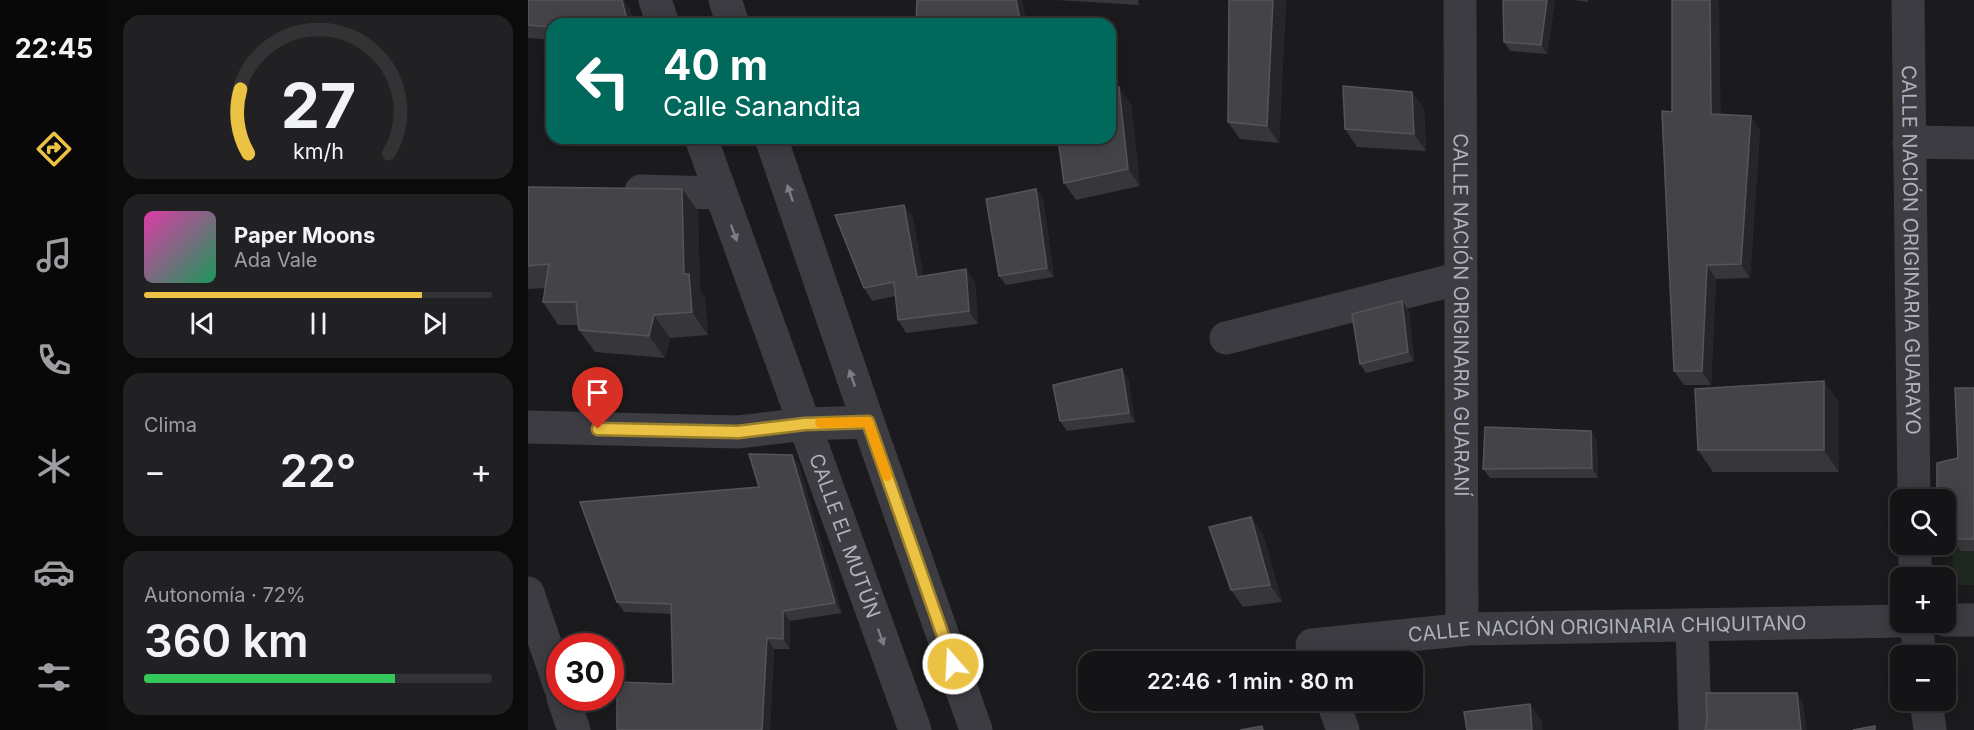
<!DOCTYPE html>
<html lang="es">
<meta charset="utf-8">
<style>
:root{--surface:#141416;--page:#212123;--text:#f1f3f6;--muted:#9d9ea1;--line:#333335;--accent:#ebc244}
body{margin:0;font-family:Inter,sans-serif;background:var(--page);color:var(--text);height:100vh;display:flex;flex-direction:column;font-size:22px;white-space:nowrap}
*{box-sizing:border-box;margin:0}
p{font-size:20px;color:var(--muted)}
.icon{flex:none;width:33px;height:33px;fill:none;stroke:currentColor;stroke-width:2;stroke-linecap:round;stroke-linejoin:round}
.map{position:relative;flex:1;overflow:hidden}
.panel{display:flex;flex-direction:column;gap:15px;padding:15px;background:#0b0b0c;width:420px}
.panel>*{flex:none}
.guide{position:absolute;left:18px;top:18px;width:570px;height:126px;border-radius:18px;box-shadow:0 3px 15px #0003,0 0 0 2px var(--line);background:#00695c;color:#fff;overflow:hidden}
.controls{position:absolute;left:1362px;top:489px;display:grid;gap:12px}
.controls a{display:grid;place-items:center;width:66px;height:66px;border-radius:12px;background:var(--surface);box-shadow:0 3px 15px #0003,0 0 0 2px var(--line);font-size:30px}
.speed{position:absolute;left:18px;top:633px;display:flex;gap:12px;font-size:30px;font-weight:700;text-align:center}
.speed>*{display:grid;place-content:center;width:78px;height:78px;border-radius:50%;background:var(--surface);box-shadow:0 3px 15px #0003,0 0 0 2px var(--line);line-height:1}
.speed .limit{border:9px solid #d22;background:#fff;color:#111}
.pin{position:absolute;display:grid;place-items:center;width:51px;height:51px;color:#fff;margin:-62px -26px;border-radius:50% 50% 50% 0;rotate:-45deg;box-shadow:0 0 6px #0007}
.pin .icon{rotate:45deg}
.me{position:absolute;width:66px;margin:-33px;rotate:341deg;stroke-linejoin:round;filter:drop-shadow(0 0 4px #0008)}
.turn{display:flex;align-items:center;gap:21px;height:126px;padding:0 18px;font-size:27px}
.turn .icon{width:78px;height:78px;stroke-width:2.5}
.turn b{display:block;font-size:42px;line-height:51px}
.big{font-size:45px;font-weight:600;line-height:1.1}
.panel .card{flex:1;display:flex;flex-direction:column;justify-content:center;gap:9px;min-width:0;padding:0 21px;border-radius:18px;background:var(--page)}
.panel .dial{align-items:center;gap:0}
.dial svg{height:156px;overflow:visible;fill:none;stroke:var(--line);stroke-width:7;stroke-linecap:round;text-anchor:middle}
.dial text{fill:var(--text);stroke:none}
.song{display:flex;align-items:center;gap:18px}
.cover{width:72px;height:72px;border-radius:9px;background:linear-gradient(135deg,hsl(320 70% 55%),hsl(150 70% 35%))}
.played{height:6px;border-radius:3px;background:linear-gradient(90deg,var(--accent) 80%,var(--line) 80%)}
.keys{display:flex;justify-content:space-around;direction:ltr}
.heat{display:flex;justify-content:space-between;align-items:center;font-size:33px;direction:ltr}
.charge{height:9px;border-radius:4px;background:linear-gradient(90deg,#34c759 72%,var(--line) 0)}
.trip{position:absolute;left:550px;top:651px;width:345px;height:60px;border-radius:18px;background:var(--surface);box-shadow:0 3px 15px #0003,0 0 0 2px var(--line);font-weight:600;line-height:60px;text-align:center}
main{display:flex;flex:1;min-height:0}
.tab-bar{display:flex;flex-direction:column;width:108px;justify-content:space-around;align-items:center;background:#080809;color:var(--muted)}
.tab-bar .icon{width:42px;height:42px}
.tab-bar .on{color:var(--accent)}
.tab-bar b{font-size:27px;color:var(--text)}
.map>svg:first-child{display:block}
.green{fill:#202822}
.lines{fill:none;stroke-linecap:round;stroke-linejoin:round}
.minor{stroke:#3c3c42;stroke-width:33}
.wall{fill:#37363b}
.shaded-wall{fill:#262529}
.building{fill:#444348;stroke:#54555a;stroke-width:1.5}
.oneway{fill:#7b7c85}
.route-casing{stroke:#997e2c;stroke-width:15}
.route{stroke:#ebc244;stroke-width:10}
.slow{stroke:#f59e0b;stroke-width:10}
.labels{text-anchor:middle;stroke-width:6;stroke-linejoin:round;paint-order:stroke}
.street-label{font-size:20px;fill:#aeb1bb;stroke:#161518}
</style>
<main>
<nav class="tab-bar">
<b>22:45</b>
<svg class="icon on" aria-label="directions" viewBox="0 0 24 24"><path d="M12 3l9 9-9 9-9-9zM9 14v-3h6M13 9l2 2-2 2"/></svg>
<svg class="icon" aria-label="music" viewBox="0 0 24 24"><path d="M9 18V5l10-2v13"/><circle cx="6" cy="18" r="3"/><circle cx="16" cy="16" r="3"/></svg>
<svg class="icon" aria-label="phone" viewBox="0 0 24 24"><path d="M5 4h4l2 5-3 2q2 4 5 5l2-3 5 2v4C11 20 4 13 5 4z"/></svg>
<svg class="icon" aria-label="climate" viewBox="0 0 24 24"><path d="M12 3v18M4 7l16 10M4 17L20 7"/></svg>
<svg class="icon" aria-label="car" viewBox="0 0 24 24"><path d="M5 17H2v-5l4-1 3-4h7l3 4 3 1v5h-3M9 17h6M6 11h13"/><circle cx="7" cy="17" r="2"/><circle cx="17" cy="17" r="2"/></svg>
<svg class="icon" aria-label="filters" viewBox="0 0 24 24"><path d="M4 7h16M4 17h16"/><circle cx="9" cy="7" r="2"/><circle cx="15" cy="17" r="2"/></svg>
</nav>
<section class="panel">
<div class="card dial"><svg viewBox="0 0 100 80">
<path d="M14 69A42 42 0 1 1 86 69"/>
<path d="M14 69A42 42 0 0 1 10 36" stroke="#ebc244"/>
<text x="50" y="56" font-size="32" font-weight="700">27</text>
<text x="50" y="72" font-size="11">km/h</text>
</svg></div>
<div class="card">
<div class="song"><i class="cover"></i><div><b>Paper Moons</b><p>Ada Vale</p></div></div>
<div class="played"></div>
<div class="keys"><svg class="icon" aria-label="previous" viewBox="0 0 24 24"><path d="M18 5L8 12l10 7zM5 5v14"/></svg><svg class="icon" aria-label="pause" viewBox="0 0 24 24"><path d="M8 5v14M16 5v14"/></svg><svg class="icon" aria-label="next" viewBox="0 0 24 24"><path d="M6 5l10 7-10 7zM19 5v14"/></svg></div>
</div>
<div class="card"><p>Clima</p>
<div class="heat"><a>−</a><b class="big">22°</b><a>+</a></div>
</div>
<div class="card"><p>Autonomía · 72%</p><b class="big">360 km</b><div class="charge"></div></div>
</section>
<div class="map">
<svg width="1446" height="730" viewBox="0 0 1446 730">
<rect width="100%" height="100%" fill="#1b1a1d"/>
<path class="green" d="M1446,476V585H1425L1422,477Z"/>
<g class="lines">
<g class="minor">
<path d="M127,0L135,24"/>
<path d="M197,0L205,24"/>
<path id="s1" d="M932,0L934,629"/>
<path id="s2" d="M1380,0L1386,500"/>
<path id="s3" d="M173,138L387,730"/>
<path d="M243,138L340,422L448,730"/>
<path d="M1381,142L1446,143"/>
<path d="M113,191L192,193"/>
<path d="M698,338L933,278"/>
<path d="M0,427L210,432L277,424L340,422"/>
<path d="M1387,544V578"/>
<path d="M0,593L32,687"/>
<path d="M1418,620H1446"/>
<path d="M1388,622L1392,656"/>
<path d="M1164,625L1167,730"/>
<path id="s4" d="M790,662L784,645L940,629L1372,621"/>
<path d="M35,698L46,730"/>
<path d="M804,700L815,730"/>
<path d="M1398,700L1402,730"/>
</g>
</g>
<path class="wall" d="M0,0H95L102,9L106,24H24V40L0,38Z
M528,0H610L611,5Z
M701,0H758L751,143L712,139L700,122Z
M1027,0L1019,54L982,51L976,42Z
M1045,0H1060V2Z
M884,92L896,109L898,151L829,147L817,129Z
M603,104L612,186L548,200L536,183Z
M1193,114L1232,130L1222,278L1188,279L1183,385H1156L1146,371Z
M515,198L526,277L478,285L471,276Z
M170,211L172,290L177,297L180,335L142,338L137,358L67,352L51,330V325H30L15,302L17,288L0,289V266Z
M385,217L395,276L438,269L447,282L450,324L378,333L370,320L367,296L344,301L336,288Z
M881,311L886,361L838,373L832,364Z
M600,378L607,422L539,431L532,421Z
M1446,388V551H1433L1425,539L1422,508H1418V500H1411L1409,496L1430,458Z
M1311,402V472H1185L1170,450Z
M1069,440L1070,478H962L955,469Z
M271,465L314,613L262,621V649H246L242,730H89L145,684L143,614L96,612L89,602Z
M735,534L754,602L715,607L703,590Z"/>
<path class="shaded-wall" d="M94,0H95L102,9L106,24H100Z
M488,0H494L499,24H493Z
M745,0H758L751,143L739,126Z
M1019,0H1027L1019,54L1013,45Z
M1182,0H1191L1193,128L1183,114Z
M591,87L603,104L612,186L600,169Z
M884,92L896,109L898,151L886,134Z
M1223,116L1232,130L1222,278L1213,264Z
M154,189L170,211L172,290L177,297L180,335L164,312L156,274Z
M508,189L515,198L526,277L519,268Z
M376,205L385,217L398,289L389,277Z
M1179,265L1188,279L1183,385L1174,371Z
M438,269L447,282L450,324L441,311Z
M874,301L881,311L886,361L880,352Z
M126,315L142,338L137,358L121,336Z
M594,369L600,378L607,422L601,413Z
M1296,381L1311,402V472L1296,450Z
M1063,431L1069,440L1070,478L1064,468Z
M264,455L271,465L314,613L307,603Z
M723,517L735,534L754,602L742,585Z
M255,611L262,621V649L255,639Z
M239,638L246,649L242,730H234Z
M1269,693L1275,703L1279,730H1273Z
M1002,704L1014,721L1015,730H1004Z"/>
<path class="building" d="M0,0H94L100,24H24V27L0,25Z
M389,0H488L493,24H388Z
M701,0H745L739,126L700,122Z
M975,0H1019L1013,45L976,42Z
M1144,0H1182L1183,114L1223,116L1213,264L1179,265L1174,371H1146L1134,111L1144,112Z
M815,86L884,92L886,134L817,129Z
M591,87L600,169L536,183L530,138H582V88Z
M0,187L154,189L156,274H161L164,312L126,315L121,336L51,330L48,302H15L21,264L0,266Z
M508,189L519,268L471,276L458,199Z
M376,205L389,277L438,269L441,311L370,320L366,282L336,288L307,215Z
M874,301L880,352L832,364L824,314Z
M594,369L601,413L532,421L525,385Z
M1296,381V450H1170L1167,389Z
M1427,388H1446V539H1425L1421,496H1409V463L1430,458Z
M957,427L1063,431L1064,468L955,469Z
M221,454L264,455L307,603L255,611V639L239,638L234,730H89V682L145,684L143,604L89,602L52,502L231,487Z
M723,517L742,585L703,590L681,527Z
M1178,693H1269L1273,730H1177L1179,721Z
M1002,704L1004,730H939L936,712Z
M734,726L735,730H712Z
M1347,726V730H1325Z"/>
<defs><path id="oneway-solid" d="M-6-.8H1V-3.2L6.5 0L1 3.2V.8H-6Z" transform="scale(1.5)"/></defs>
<g class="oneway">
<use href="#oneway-solid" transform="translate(262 193) rotate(-109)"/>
<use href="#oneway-solid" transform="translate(206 233) rotate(70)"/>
<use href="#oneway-solid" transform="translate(324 378) rotate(-109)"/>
<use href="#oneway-solid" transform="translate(353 637) rotate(70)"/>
</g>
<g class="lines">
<defs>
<path id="route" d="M70,429L210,432L277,424L340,422L425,664"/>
</defs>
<use href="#route" class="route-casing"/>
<use href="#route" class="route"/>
<path class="slow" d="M292,423L340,422L359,476"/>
</g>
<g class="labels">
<g class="street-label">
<text dy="7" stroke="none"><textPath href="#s2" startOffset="250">CALLE NACIÓN ORIGINARIA GUARAYO</textPath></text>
<text dy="7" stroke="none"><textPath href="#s1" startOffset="315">CALLE NACIÓN ORIGINARIA GUARANÍ</textPath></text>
<text dy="7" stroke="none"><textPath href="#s3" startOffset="423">CALLE EL MUTÚN</textPath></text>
<text dy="7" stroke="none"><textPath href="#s4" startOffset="314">CALLE NACIÓN ORIGINARIA CHIQUITANO</textPath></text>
</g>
</g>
</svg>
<div class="controls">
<a><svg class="icon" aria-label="search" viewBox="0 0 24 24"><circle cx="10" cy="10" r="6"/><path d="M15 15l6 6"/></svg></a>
<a>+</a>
<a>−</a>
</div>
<div class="speed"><div class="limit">30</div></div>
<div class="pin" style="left:70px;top:429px;background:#d93025"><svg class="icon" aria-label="arrive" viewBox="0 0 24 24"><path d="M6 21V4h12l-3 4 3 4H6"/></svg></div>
<svg class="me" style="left:425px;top:664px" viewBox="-20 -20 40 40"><circle r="17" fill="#ebc244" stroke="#fff" stroke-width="3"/><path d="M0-11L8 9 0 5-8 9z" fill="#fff"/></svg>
<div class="trip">22:46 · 1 min · 80 m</div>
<div class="guide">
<div class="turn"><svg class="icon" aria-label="left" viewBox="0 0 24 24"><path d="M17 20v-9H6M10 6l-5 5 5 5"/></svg><div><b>40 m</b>Calle Sanandita</div></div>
</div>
</div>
</main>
